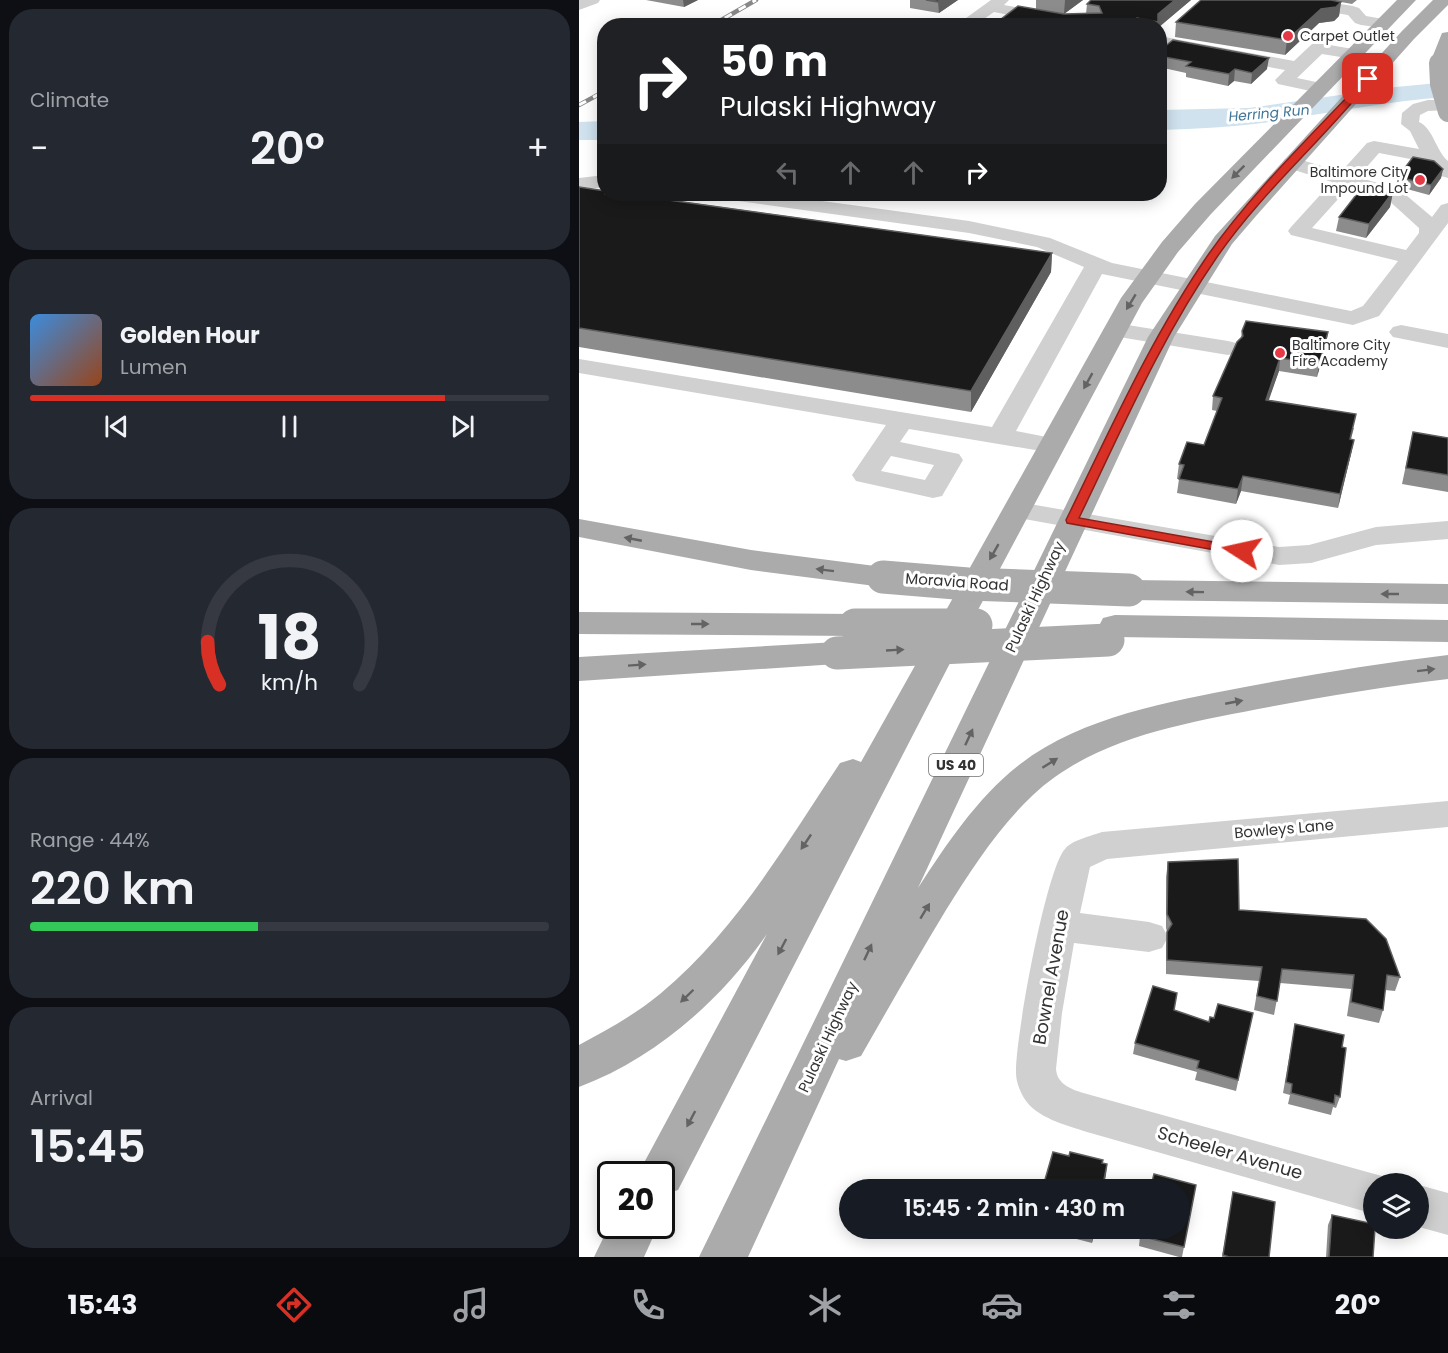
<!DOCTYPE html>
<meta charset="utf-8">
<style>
:root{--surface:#171b24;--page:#242831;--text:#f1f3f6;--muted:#9ea1a6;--line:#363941;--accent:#d93025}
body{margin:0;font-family:Poppins,sans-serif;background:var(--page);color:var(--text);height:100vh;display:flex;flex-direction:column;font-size:22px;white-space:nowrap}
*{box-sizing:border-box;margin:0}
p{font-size:20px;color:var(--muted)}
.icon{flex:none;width:33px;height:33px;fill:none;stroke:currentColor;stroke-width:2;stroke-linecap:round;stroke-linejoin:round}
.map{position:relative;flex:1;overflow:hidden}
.drawer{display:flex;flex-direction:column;gap:9px;padding:9px;background:#0d0f14;width:579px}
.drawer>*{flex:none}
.hud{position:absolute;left:18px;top:18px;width:570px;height:183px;border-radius:24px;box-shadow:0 3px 15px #0003;background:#202124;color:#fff;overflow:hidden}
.fabs{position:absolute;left:784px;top:1173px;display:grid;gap:12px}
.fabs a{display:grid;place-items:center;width:66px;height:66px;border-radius:50%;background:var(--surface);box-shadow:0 3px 15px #0003;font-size:30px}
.speed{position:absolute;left:18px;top:1161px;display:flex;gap:12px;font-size:30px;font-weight:700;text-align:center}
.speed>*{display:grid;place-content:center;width:78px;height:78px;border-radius:50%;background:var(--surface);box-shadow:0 3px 15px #0003;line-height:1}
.speed .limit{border:3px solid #111;border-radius:9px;background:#fff;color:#111}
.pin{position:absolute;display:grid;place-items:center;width:51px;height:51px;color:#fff;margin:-26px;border-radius:12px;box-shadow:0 3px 9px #0006}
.me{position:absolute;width:66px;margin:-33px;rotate:280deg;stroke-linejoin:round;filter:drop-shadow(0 0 4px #0008)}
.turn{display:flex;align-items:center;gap:21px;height:126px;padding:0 24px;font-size:27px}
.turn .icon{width:78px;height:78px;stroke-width:2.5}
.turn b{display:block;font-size:42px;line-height:51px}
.lanes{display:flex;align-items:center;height:57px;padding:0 24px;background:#0003;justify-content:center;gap:30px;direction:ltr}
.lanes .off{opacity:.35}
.big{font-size:45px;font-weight:600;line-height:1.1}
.drawer .tile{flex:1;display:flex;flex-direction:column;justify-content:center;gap:9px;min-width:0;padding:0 21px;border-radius:24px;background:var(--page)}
.drawer .dial{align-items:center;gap:0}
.dial svg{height:156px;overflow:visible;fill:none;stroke:var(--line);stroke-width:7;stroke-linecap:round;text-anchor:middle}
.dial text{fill:var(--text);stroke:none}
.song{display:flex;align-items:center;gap:18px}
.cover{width:72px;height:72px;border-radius:9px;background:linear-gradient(135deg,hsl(210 70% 55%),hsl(20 70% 35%))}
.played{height:6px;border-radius:3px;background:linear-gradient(90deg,var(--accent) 80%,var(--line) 80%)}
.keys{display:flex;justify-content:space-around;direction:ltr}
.heat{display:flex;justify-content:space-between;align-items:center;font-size:33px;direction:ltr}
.charge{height:9px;border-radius:4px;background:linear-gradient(90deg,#34c759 44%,var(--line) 0)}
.trip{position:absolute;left:260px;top:1179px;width:351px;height:60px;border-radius:30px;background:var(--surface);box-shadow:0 3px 15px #0003;font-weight:600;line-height:60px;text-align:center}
.tab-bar{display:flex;height:96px;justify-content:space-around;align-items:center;background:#090b0e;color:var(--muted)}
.tab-bar .icon{width:42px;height:42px}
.tab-bar .on{color:var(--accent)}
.tab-bar b{font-size:27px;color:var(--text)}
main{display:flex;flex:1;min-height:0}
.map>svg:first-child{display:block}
.water{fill:#cfe2ee}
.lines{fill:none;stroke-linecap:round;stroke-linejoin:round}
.minor{fill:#d0d0d0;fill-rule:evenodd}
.major{fill:#ababab;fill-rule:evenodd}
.rail-casing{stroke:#888;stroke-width:4.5}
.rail{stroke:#fff;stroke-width:3;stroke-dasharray:8;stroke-linecap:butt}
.major-bridge-far1{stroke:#ababab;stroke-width:20}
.major-bridge{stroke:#ababab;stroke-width:33}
.wall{fill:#8c8c8c}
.shaded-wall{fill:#5f5f5f}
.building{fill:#1a1a1a;stroke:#5f5f5f;stroke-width:1.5}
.oneway{fill:#636363}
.route{fill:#d93025;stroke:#8d1f18;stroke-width:1.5}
.poi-dot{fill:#e63946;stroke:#fff;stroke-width:2}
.labels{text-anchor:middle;stroke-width:6;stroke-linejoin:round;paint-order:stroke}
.far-poi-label{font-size:14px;fill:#333;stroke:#fff;text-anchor:start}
.far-water-label{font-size:14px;font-style:italic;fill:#3f7597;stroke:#fff}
.shield{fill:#fff;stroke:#707070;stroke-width:1.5}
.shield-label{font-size:14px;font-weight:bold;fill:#333}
.street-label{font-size:15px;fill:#333;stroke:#fff}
.near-street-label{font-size:18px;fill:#333;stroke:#fff}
</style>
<main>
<section class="drawer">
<div class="tile"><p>Climate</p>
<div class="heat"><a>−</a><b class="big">20°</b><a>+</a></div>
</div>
<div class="tile">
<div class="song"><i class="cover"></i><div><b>Golden Hour</b><p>Lumen</p></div></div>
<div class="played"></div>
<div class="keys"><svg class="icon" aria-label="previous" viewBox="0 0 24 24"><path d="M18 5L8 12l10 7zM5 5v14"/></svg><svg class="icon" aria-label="pause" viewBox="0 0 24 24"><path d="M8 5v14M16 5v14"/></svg><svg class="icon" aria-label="next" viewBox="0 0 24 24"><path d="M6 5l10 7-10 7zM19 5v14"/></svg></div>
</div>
<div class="tile dial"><svg viewBox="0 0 100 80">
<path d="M14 69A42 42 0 1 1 86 69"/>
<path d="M14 69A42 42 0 0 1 8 47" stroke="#d93025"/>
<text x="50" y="56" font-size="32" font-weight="700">18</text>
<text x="50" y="72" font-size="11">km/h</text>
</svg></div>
<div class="tile"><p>Range · 44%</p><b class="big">220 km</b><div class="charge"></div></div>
<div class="tile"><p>Arrival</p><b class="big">15:45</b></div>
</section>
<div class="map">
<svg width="869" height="1257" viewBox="0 0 869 1257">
<rect width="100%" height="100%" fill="#fff"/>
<path class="water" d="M869,82V97C809,101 750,113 691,122C654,127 618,129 581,130L580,110L670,108L817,87Z
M25,121V140H0V122Z"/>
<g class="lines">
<path class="minor" d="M0,0H21L19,3L0,10Z
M412,0H430L425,5L513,21L521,26H485L415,12L395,26H376Z
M699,0H736L774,6L780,8L787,16L810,20L812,23L804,28L782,25L776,23L769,15L707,5Z
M580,36L715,61L733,44L739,43L780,50L782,54L774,59L743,54L718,78L747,84L750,88L747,92L741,93L699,84L696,80L706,70L580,46Z
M849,100H869V110L849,111L841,115L840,122C854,128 857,151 869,161V178L862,176L847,162L800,153L779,177L821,190L853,217L862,205L869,203V223L800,316L774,325L523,274L437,431L483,440L487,445L483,450L474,453L330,429L321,442L380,454L384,460L363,496L354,498L277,481L273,475L307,425L0,373V359L413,427L505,267L458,247L390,233L152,200L145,198L142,194H192L390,221L471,238L533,263L772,311L784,306L819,261L712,235L709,231L712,227L753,182L706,167L703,163L706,159L713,157L762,172L788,143L795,141L840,149L831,131L822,124L823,113L834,104ZM770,187L807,198L840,228V233L827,250L733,228ZM312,456L355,465L346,480L302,471Z
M26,175V187L0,190V178Z
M536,323L649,341L657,343L661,348L657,353L649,355L528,335L524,330L528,325Z
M822,325L869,334V348L814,337L810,332L814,327Z
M439,502L700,547L730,545L797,527L869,521V539L797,545L732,563L700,565L429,516L425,510L429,504Z
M869,801V827L528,859L511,867L501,913L570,922L583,926L589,937L583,948L570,952L495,943L483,1013L477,1069C478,1085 494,1090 508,1094L810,1178L812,1184H795V1214L508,1132C487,1125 457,1118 445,1098C440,1089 437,1081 437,1072C436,1040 467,869 486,849C493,840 512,836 523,832Z
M840,1185L869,1193V1235L840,1227Z"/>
<path class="major" d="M818,0H837L632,214L599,252L563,303L384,638L99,1190L82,1196V1174H59L188,934C142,1000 77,1058 0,1087V1045C28,1030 57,1014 81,994C157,931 207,844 261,763L274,759L282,762L542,298L583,242L616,204Z
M854,0H869V5L835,39L677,216L653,244L595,337L339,888C367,845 398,798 440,765C503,716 590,702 666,687C734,674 801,663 869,655V679C809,686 749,696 690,707C609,723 517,736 454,795C419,828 392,870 367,910C338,958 310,1007 282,1056L267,1061L260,1059L169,1257H120L569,337L636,236L823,31Z
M869,32V64L867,67H853L851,63L863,33Z
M0,519L172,550L304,567L315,570L320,577L315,584L304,587L172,570L0,537Z
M550,580L869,584V604L550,600L539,597L534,590L539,583Z
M0,612L276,614L288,617L292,625L288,633L276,636L0,634Z
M536,615L869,620V642L536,637L524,634L520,626L524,618Z
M258,642L270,645L275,653L270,661L258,664L0,681V657Z
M32,1222V1226H79L65,1257H15Z"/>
<defs>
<path id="rail" d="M132,26L177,0
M0,105L26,91"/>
</defs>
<use href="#rail" class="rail-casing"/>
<use href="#rail" class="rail"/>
<path class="major-bridge-far1" d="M860,63L861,84L869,112"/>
<path class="major-bridge" d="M304,577L389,584L550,590
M276,625H397
M258,653L529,640"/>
</g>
<path class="wall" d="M67,0H119L105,7Z
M331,0H379L360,13L331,8Z
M457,0H504L485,14L457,9Z
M512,0H612L580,27V26H413L485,14H507L508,4Z
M622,0H778L773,4L762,2L760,16L755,21L740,23L706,55L596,37L597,22Z
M580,51L688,69L672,84L655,81L649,86L607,77V73L580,67Z
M864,169L862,178L850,195L817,186L819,177Z
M0,187L473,253L472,272L392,412L0,347Z
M814,192L811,207L787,238L757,231L760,217Z
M663,331L747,345L738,377L700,371L689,400L775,428L772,439L775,440L772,454L759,508L662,491L657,504L598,493L600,479H598L600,464L625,445L638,411L633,410L634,396L662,338Z
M834,432L869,438V492L823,484Z
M589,862L660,910L821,977L816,991L806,990L804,1010L800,1023L768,1016L772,989L701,983L695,1015L675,1010L680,981L587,974V946L588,932L587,928V877Z
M596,1010L630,1022L635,1018L674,1013L657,1091L616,1080L618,1072L554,1054L556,1043Z
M716,1024L763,1047L761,1097L757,1108L754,1107L752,1115L709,1104L711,1095L704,1093Z
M617,1185L603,1257H600L560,1246L561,1236Z
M654,1192L690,1257H643Z
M753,1215L794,1257H747L749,1225Z
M455,1228H516L513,1243Z"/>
<path class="shaded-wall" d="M104,0H119L105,7Z
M363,0H379L360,13L359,2Z
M486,0H504L485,14Z
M596,0H612L580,27V26H578L579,14Z
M762,2L760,16L755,21L740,23L706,55L708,40L742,9Z
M558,18L557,26H549Z
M690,58L688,69L672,84L673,73Z
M656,69L655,81L649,86L650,74Z
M864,169L862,178L850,195L852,185Z
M814,192L811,207L787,238L790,224Z
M473,253L472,272L392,412V391Z
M749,332L747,345L738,377L740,364Z
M701,358L700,371L685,414L687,400Z
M775,440L772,454L759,508L761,494Z
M664,476L662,491L657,504L659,489Z
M528,1164L527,1175L524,1190H523Z
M514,1228H516L513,1243V1233Z"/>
<path class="building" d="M347,0H363L359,2Z
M512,0H596L579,14V22L558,18L549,26H413L439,6L485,14L523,13L520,6L508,4Z
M622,0H752L762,2L757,7L742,9L708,40L597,22Z
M594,40L690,58L673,73L656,69L650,74L607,66L612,62L580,56V51Z
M834,157L855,161L864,169L852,185L819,177Z
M784,186L814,192L790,224L760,217Z
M0,187L26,191V194H46L473,253L392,391L0,328Z
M667,321L749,332L740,364L701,358L687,400L777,414L771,439L775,440L761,494L664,476L659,489L600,479L605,465L600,464L608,442L625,445L643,398L634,396L658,342L664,336L663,331Z
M834,432L869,438V475L827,468Z
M659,859L660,910L787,919L807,939L821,977L808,975L804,1010L772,1002L775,975L703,969L698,1001L678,996L683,967L588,960V932L593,924L588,914L589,862Z
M574,986L598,993L595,1010L630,1022L631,1017L635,1018L639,1004L674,1013L659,1080L618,1068L620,1061L556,1043Z
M716,1024L765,1035L763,1047L767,1048L761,1097L756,1095L755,1104L712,1093L713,1084L707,1082Z
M474,1152L490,1156L491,1152L524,1160L523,1163L528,1164L523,1190H463Z
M575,1174L617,1185L605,1247L561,1236L563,1228H600V1190H571Z
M654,1192L696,1202L690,1257H650L644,1255Z
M753,1215L795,1224V1228H796L794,1257H750Z
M497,1228H514L513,1233Z"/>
<defs><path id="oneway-solid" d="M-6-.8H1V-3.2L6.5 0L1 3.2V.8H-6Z" transform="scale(1.5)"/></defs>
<g class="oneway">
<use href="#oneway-solid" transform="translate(659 172) rotate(135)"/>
<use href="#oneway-solid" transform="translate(552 302) rotate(121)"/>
<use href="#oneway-solid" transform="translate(509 381) rotate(119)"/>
<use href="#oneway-solid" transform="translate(54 539) rotate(-169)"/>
<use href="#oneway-solid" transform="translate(415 552) rotate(120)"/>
<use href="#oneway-solid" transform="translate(246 570) rotate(-173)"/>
<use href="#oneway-solid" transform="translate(616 592) rotate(-179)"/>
<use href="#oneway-solid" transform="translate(811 594) rotate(-180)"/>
<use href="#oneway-solid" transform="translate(121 624)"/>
<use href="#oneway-solid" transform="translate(316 650) rotate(-3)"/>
<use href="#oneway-solid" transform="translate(58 665) rotate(-4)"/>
<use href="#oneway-solid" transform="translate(847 670) rotate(-7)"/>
<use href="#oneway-solid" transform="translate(655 702) rotate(-11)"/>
<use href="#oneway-solid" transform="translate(390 737) rotate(-65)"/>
<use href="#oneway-solid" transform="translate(471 763) rotate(-32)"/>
<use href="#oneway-solid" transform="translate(227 842) rotate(124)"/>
<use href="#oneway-solid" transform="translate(346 911) rotate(-59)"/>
<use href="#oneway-solid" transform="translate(203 947) rotate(118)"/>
<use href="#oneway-solid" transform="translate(289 952) rotate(-65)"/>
<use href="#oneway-solid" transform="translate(108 996) rotate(136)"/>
<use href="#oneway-solid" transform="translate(112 1119) rotate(118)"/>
</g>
<path class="route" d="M786,78L793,79C744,140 683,192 638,257C582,338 543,429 500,518L663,547L667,548L669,551L667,554L663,555L488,523L487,520C531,430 572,338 629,255C674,191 733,135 786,78Z"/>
<g class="poi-dot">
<circle cx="709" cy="36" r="6"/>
<circle cx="841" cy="180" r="6"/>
<circle cx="701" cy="353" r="6"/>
</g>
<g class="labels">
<g class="far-poi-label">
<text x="721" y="41">Carpet Outlet</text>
<text x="829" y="177" text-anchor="end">Baltimore City<tspan x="829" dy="16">Impound Lot</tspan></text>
<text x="713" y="350">Baltimore City<tspan x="713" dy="16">Fire Academy</tspan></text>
</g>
<g class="far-water-label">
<text transform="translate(690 113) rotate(-5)" y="5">Herring Run</text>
</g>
<rect class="shield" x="350" y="754" width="54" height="22" rx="4.5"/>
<g class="shield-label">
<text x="377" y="770">US 40</text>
</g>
<g class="street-label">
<text transform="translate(378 582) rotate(4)" y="5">Moravia Road</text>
<text transform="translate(456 597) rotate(-65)" y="5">Pulaski Highway</text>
<text transform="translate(705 829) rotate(-5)" y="5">Bowleys Lane</text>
<text transform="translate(249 1037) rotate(-65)" y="5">Pulaski Highway</text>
</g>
<g class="near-street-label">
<text transform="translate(472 977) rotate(-80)" y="6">Bownel Avenue</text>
<text transform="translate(651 1153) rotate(16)" y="6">Scheeler Avenue</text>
</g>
</g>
</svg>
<div class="fabs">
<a><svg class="icon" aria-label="layers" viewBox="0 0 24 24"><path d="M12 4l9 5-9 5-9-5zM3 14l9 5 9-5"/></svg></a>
</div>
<div class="speed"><div class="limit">20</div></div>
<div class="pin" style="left:789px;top:79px;background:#d93025"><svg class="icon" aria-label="arrive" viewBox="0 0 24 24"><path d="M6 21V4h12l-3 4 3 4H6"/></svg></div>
<svg class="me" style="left:663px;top:551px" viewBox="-20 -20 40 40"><circle r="19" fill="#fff"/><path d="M0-13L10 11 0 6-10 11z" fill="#d93025"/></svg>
<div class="trip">15:45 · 2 min · 430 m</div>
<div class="hud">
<div class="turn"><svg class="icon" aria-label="right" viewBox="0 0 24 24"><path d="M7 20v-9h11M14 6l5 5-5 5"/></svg><div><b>50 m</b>Pulaski Highway</div></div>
<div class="lanes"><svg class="icon off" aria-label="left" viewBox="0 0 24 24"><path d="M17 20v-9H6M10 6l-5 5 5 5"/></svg><svg class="icon off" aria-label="ahead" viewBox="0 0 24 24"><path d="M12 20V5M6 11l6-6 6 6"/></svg><svg class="icon off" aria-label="ahead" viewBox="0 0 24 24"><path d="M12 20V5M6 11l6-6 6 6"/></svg><svg class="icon" aria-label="right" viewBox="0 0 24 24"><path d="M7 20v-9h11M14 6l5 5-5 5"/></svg></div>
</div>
</div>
</main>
<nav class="tab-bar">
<b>15:43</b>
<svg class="icon on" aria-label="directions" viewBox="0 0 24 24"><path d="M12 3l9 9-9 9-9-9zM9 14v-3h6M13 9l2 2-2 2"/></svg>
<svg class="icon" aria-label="music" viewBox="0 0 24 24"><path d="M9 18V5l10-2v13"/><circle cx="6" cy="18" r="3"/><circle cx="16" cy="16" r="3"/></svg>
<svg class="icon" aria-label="phone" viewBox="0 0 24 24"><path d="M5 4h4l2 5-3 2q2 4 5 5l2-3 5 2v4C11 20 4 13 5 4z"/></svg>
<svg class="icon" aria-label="climate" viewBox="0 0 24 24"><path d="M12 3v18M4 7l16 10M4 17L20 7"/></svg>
<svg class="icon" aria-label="car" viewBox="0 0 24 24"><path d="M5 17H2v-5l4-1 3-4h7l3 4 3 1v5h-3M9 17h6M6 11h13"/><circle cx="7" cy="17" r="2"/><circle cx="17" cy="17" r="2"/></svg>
<svg class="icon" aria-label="filters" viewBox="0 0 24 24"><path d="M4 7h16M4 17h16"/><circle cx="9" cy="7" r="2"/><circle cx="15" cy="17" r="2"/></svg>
<b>20°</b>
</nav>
